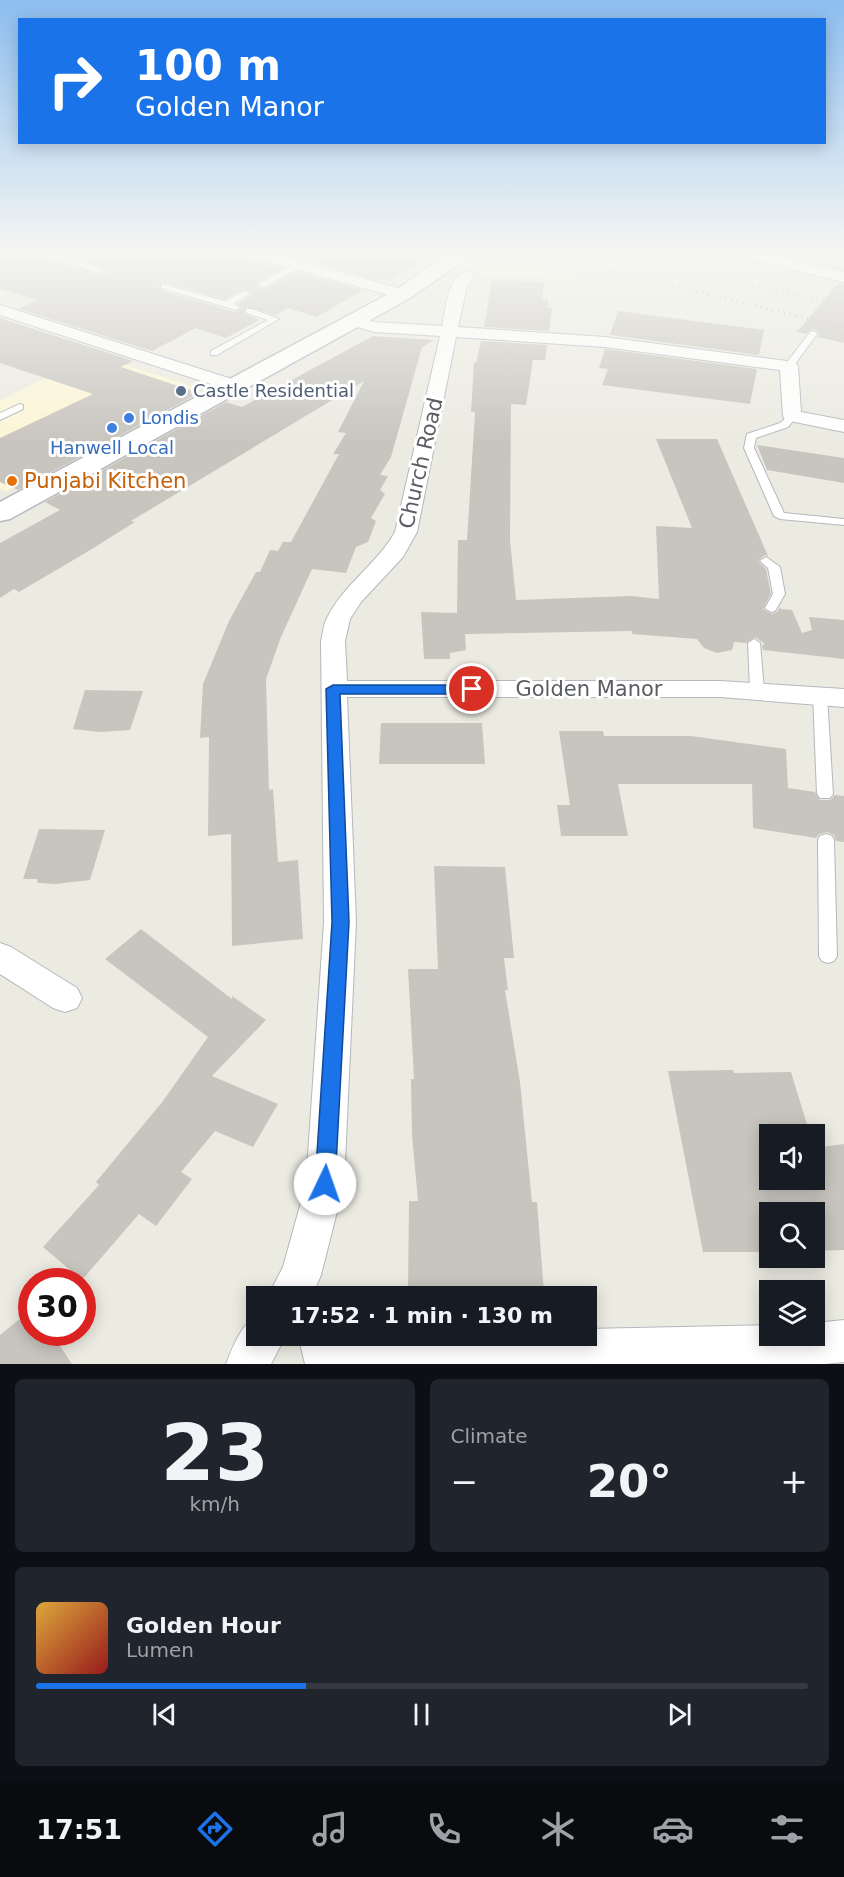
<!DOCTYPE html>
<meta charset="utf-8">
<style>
:root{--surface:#171b24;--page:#20242c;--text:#f1f3f6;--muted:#9ea1a6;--line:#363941;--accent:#1a73e8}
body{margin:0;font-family:"DejaVu Sans",sans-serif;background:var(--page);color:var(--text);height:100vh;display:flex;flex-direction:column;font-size:22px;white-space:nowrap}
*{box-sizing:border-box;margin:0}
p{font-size:20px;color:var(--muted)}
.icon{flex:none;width:33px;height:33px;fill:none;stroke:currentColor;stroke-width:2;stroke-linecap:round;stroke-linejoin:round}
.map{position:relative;height:1364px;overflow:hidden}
.side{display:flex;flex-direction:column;gap:15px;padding:15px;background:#0d0f14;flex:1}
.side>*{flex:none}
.banner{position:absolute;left:18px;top:18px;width:808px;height:126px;border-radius:0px;box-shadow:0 3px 15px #0003;background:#1a73e8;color:#fff;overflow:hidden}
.controls{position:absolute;left:759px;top:1124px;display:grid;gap:12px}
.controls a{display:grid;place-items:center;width:66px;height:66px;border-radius:0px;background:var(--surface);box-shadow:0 3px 15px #0003;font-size:30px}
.speed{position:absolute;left:18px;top:1268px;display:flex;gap:12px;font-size:30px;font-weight:700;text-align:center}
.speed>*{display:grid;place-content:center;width:78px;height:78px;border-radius:50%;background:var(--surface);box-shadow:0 3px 15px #0003;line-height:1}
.speed .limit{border:9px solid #d22;background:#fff;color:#111}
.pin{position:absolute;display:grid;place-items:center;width:51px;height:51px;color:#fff;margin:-26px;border:3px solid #fff;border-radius:50%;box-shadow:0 2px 6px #0007}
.me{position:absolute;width:66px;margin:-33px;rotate:3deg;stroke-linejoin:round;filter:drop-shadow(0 0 4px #0008)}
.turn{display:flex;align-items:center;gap:21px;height:126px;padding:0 18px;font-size:27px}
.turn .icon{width:78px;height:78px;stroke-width:2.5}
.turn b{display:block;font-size:42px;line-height:51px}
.big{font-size:45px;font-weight:700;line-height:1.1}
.side .widget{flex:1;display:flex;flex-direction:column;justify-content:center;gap:9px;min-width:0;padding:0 21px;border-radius:9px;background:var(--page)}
.side .dial{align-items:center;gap:0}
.dial b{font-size:78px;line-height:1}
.song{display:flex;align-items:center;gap:18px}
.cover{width:72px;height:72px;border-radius:9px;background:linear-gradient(135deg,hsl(40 70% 55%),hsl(0 70% 35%))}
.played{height:6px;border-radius:3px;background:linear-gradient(90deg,var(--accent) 35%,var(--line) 35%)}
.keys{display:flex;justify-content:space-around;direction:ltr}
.heat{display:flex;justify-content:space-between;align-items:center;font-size:33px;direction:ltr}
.side .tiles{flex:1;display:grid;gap:15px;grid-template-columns:1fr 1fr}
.widget:last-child{grid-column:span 2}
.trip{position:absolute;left:246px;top:1286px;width:351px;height:60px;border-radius:0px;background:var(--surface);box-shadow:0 3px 15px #0003;font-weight:700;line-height:60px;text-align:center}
.tab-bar{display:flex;height:96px;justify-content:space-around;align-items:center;background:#090b0e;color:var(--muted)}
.tab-bar .icon{width:42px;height:42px}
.tab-bar .selected{color:var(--accent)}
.tab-bar b{font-size:27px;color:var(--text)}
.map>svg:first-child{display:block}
.commercial{fill:#fcf6d7}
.education{fill:#dcdad0}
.building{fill:#c8c5bf;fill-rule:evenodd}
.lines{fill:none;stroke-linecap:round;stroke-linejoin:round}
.lane-casing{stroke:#b4b7bc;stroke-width:2}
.street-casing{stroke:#b4b7bc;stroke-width:2}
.secondary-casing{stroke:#b5b8be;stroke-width:3}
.lane{fill:#fff;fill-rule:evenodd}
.street{fill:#fff;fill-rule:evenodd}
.secondary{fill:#fff;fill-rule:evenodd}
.rail{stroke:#b3b4b4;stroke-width:3;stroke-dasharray:1 5;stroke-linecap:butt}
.route{fill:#1a73e8;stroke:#114b97;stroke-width:1.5}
.service-dot{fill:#5c6f8a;stroke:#fff;stroke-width:2}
.shop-dot{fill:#3f7fe0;stroke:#fff;stroke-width:2}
.food-dot{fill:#e8710a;stroke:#fff;stroke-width:2}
.labels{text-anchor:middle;stroke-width:6;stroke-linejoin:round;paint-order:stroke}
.far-service-label{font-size:18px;fill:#4e5e75;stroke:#fff;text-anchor:start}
.far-shop-label{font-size:18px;fill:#366cbe;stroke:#fff;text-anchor:start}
.street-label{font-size:21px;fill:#5a5d62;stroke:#fff}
.food-label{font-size:21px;fill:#c56008;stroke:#fff;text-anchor:start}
</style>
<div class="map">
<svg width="844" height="1364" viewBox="0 0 844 1364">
<rect width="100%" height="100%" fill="#ecebe2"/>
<path class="commercial" d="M484,258L522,266L576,279L479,275Z
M91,354L199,388L7,491L0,489V401Z"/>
<path class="education" d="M758,252H844V271L777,256Z"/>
<path class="building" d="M0,252H30L99,275L106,273L107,270L54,252H239L242,257L283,268L256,283V287L265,289L297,272L363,290L317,317L288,308L275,315L246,307L244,314L259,320L226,338L196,328L152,351L19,309L37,300L0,289ZM162,282L225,299L243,289L252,291L253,294L238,304L242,308L235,312L160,290L159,284Z
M276,252H442L388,279L380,281Z
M492,280L545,282L542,299H548V308H552L549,331L484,327Z
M838,283L844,284V343L818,337L820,332L812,329L806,334L797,332Z
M618,311L764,330L759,355L610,335Z
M0,318L133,361L121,367L199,393L18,490L0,482V438L93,394L0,363Z
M373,336L434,340L422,347L391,457L380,475L388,476L380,490L385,494L371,518L376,521L368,542L356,547L346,573L312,569L281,637L266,679L269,790L273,789L278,862L298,860L303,939L232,946L231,834L208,836L209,737L200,738L203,684L229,621L256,572H260L270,550L278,551L283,542H291L339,454H333L346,433L338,432L364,381L131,521L135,522L87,552L19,592L14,589L0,598V543L60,510L45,502L226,402L242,407Z
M481,341L547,345L545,360H533L526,405L511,404L510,540L516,600L631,596L659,599L656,526L692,528L656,439H717L768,556L765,555L758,561L766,569L771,594L763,609L772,614L777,612L780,607L781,609L792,610L802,633L812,630L809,617L844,620V659L763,650L762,645L765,644L755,637L746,643L734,642L732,650L717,653L704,648L697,639L632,634V631L465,634L466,650L450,653V659H424L421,612L457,613L458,540H467L475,412H471L474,362L476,363Z
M605,349L757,369L750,404L602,385L608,369L599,368Z
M757,445L844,458V483L767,470Z
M85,690L143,691L130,730L100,732L73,729Z
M381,723H482L485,764H379Z
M559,731H603L604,736H691L786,749L788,788L815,792L820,800H830L835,795L844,796V842L836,841L834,835L827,832L819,834L816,838L753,828L752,784H618L628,836H561L557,805H570Z
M39,829L105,830L90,880L55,884L38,883L37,879H23Z
M434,866L505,867L514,958H504L508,990H505L520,1082L532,1202H537L544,1292L408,1291L409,1201H418L412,1135L411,1079H414L408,969H438Z
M141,929L232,999V996L266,1020L212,1076L278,1104L253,1147L215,1131L181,1172L192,1179L156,1226L139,1214L82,1280L43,1247L99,1185L96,1182L163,1101L208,1037L105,959Z
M733,1070L734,1073L791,1072L810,1134H770V1179H814V1148L844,1144V1250L814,1251V1212H770V1252H703L668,1071Z
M32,1309V1332H51L72,1364H0V1335Z"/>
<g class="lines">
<defs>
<path id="lane" d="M32,252H46L105,271L98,273Z
M296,264L303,266L264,287L257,285Z
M161,284L225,301L244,291L251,293L233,304L240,307L236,310L161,288Z
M246,309H252L279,319L217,355H211V351L268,320L246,313Z
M811,331L818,333L792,368H786L784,366Z
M20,404L23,405V409L0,420V413Z
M792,413L797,416L788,427L756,438L754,448L784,513L844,519V525L780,519L774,516L744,448L747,434L780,423Z
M766,557L780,567L785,594L775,611L771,612L765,608L773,594L768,568L760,561Z
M754,639L760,643L764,690L757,694L750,690L748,643Z
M820,690L827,695L833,794L830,798H820L817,794L813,695Z
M826,834L832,836L834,840L837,956L834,961L828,963L822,961L819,956L818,840L820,836Z"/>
<path id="street" d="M241,252H266L409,291L411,294L403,299L243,255Z
M730,252H757L844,272V282L732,255Z
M467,271L475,276L467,286L458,327L605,337L795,362L798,366L801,412L844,420V432L785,420L783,416L780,370L605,347L456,337L417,532L403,557L361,602L350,619L345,641L347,681H720L844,689V707L720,697H347L356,922L344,1184L321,1275L312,1296H268L283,1267L306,1184L324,922L321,641C323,634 323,625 327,618C343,585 377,564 395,532L440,336L375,332L346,324L344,321L352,316L375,322L442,326C446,309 447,276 467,271Z
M0,305L241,382L244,386L241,390H229L0,315Z
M0,943L11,947L77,988L82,998L77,1008L65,1012L53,1008L0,974Z
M256,1317V1335H286L271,1364H226C232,1349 241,1324 256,1317Z
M844,1320V1362L825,1364H305L298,1335H340L341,1338L410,1335H586V1329L770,1325V1335H814V1323Z"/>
<path id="secondary" d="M450,252H469L470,256L410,298L10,519L0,521V502L396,290Z"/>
</defs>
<use href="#lane" class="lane-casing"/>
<use href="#street" class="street-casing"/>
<use href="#secondary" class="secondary-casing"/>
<use href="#lane" class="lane"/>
<use href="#street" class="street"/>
<use href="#secondary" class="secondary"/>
<path class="rail" d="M533,252L844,327
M600,252L844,305"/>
</g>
<linearGradient id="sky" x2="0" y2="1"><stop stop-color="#8cbef0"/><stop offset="0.57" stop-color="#f6f6f2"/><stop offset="1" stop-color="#f6f6f2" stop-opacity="0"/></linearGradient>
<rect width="844" height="443" fill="url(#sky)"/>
<path class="route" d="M333,685H472L478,689L472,694H340L349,922L335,1184L332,1191L325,1194L318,1191L315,1184L332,922L326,689Z"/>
<circle class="service-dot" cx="181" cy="391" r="6"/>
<g class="shop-dot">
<circle cx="129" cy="418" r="6"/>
<circle cx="112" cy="428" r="6"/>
</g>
<circle class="food-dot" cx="12" cy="481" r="6"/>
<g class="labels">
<g class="far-service-label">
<text x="193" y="397">Castle Residential</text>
</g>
<g class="far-shop-label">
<text x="141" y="424">Londis</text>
<text x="112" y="454" text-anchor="middle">Hanwell Local</text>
</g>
<g class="street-label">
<text transform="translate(421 463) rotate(-77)" y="7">Church Road</text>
<text x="589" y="696">Golden Manor</text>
</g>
<g class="food-label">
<text x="24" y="488">Punjabi Kitchen</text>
</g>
</g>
</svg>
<div class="controls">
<a><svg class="icon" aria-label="sound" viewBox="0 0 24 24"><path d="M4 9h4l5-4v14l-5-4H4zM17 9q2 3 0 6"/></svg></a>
<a><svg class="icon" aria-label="search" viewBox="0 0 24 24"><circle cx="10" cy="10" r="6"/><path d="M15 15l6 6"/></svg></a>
<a><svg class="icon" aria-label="layers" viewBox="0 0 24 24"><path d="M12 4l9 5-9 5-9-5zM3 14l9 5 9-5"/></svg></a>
</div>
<div class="speed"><div class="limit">30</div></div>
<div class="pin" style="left:472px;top:689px;background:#d93025"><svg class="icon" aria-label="arrive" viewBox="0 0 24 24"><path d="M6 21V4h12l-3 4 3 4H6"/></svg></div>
<svg class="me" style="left:325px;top:1184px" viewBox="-20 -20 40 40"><circle r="19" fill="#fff"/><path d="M0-13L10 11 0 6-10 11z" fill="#1a73e8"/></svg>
<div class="trip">17:52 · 1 min · 130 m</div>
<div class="banner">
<div class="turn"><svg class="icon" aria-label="right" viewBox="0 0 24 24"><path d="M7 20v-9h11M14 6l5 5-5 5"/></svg><div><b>100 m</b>Golden Manor</div></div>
</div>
</div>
<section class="side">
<div class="tiles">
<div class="widget dial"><b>23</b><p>km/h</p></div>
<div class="widget"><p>Climate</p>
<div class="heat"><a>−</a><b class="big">20°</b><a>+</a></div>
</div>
<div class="widget">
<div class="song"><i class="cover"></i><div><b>Golden Hour</b><p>Lumen</p></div></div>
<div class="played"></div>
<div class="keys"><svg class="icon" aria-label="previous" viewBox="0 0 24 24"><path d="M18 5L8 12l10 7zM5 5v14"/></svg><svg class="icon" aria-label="pause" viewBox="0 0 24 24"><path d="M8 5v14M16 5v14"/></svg><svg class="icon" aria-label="next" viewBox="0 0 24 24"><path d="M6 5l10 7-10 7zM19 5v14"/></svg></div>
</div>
</div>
</section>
<nav class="tab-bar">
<b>17:51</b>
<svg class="icon selected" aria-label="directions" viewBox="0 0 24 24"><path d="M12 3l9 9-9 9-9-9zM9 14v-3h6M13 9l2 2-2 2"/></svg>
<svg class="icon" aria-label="music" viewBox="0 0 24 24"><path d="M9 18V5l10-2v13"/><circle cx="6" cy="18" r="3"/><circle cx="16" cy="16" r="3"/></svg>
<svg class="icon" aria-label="phone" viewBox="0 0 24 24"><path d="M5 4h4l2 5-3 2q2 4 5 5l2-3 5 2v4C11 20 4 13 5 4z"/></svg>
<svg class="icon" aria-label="climate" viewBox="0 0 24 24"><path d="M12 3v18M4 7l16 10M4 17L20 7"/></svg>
<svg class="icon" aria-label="car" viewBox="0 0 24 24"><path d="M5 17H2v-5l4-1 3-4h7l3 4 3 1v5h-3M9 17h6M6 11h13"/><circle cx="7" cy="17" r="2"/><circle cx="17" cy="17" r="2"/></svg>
<svg class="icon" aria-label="filters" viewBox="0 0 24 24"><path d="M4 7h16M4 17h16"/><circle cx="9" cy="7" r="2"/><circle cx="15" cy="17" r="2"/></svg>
</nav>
